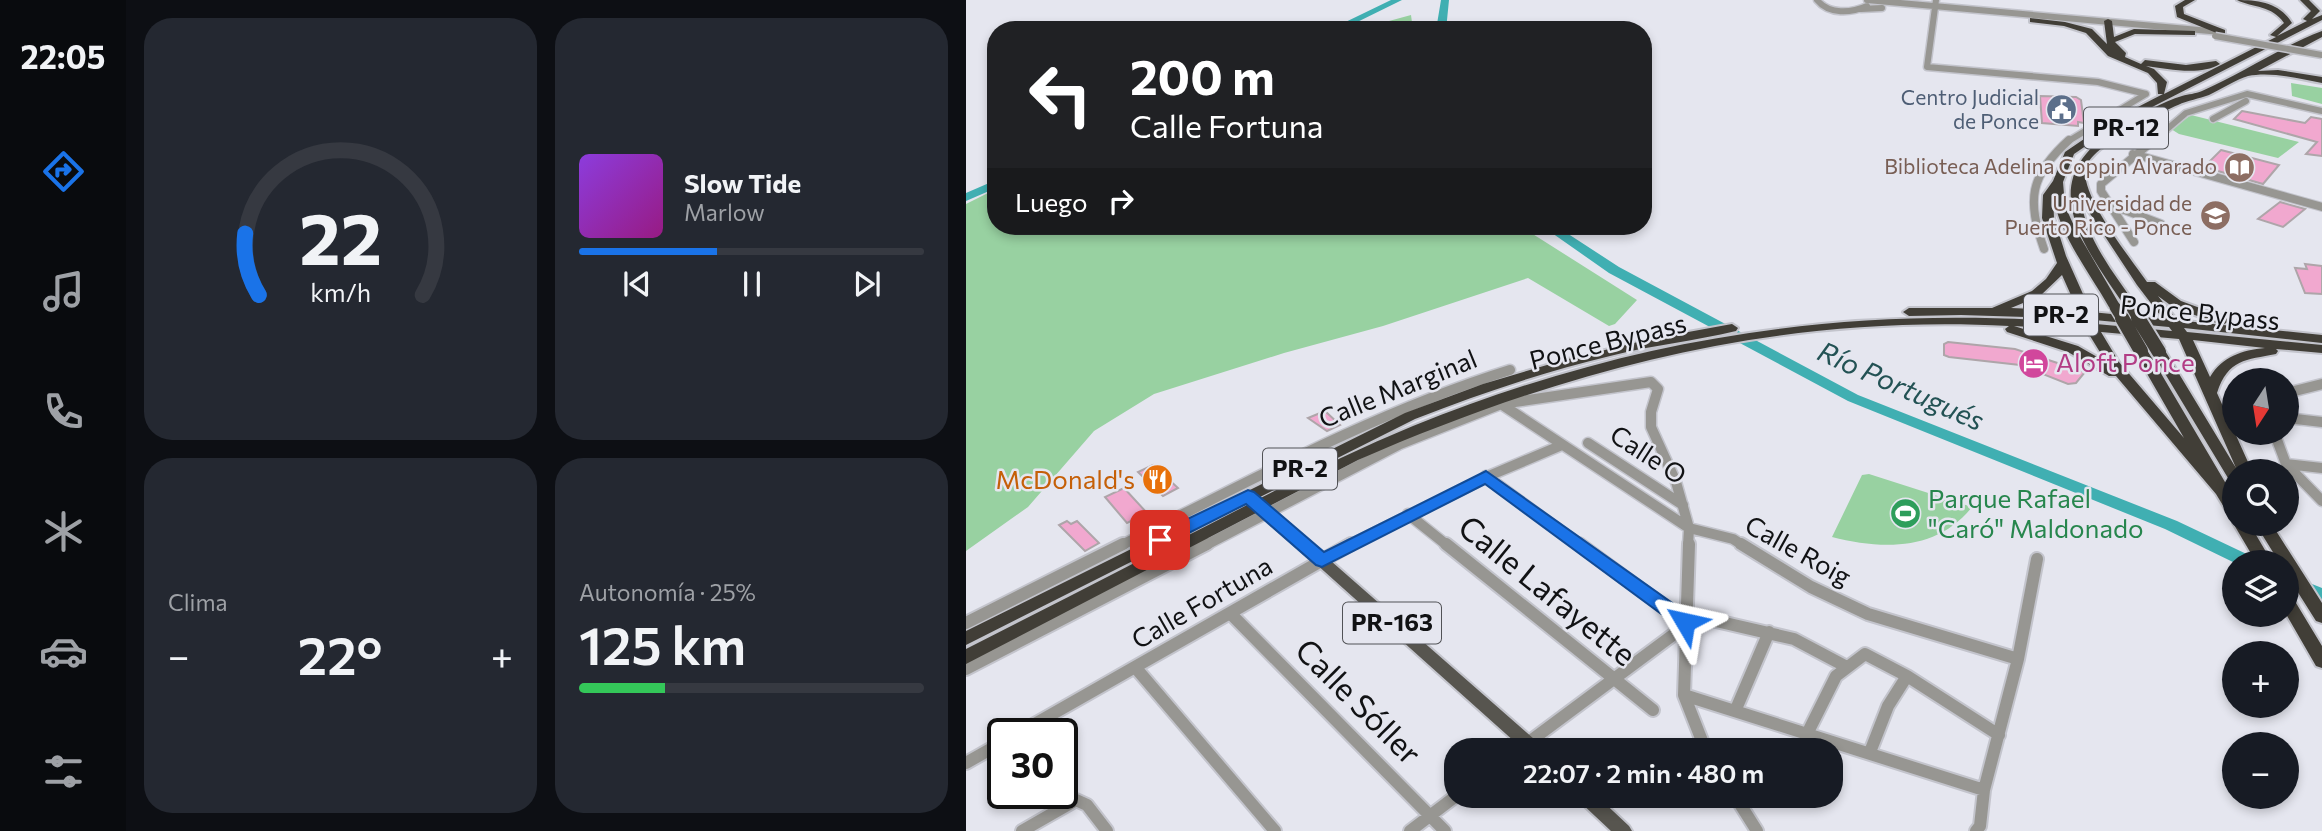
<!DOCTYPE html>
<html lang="es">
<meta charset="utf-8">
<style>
:root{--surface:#171b24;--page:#242831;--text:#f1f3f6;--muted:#9ea1a6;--line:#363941;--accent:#1a73e8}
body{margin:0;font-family:Commissioner,sans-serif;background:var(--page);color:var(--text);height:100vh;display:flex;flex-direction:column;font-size:26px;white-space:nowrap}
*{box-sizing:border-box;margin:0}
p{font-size:23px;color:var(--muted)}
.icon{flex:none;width:38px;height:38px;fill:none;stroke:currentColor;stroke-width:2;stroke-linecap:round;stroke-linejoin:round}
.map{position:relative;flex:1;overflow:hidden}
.details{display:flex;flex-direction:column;gap:18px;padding:18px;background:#0d0f14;width:840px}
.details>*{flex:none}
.guide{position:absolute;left:21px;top:21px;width:665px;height:214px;border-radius:28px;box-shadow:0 4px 10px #0003;background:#202124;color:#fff;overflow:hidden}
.needle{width:46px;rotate:192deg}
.buttons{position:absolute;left:1256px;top:368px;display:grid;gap:14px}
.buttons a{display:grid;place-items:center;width:77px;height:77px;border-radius:50%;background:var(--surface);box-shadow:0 4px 10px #0003;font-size:35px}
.speed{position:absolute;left:21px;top:718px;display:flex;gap:14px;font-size:35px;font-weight:700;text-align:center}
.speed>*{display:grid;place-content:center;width:91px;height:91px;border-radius:50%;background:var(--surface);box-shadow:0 4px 10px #0003;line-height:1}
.speed .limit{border:4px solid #111;border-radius:10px;background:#fff;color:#111}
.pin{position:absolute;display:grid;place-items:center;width:60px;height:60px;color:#fff;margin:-30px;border-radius:14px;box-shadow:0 4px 10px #0006}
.me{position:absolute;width:77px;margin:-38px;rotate:306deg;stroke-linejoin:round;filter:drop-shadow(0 0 5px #0008)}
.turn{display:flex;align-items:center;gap:24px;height:147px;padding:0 28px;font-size:32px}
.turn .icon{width:91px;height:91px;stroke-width:2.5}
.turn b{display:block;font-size:49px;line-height:60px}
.then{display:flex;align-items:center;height:66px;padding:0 28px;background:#0003;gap:14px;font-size:26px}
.big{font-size:52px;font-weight:600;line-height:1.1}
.details .tile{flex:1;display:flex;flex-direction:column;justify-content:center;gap:10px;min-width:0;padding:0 24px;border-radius:28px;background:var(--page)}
.details .dial{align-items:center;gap:0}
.dial svg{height:182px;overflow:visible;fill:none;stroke:var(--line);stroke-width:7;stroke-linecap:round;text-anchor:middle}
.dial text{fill:var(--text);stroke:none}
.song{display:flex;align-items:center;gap:21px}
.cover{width:84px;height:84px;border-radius:10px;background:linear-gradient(135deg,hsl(270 70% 55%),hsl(310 70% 35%))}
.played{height:7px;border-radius:4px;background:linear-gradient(90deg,var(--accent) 40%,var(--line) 40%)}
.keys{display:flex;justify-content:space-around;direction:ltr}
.heat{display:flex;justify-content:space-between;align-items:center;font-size:38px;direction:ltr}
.charge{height:10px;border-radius:5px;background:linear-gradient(90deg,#34c759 25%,var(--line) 0)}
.details .tiles{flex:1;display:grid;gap:18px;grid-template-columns:repeat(2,1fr)}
.trip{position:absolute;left:478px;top:738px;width:399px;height:70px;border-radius:28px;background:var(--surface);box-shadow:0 4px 10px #0003;font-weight:600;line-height:70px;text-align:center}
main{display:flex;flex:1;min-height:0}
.dock{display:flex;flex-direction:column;width:126px;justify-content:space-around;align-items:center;background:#090b0e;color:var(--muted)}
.dock .icon{width:49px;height:49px}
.dock .on{color:var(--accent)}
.dock b{font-size:32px;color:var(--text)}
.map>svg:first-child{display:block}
.green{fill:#98d1a1}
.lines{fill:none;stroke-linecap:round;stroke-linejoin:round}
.river{fill:#40afb2;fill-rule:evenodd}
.building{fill:#f1a8cf;stroke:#aea5a9;stroke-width:2}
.minor-far3-casing{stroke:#c3c4cc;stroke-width:9}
.minor-far2-casing{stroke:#c3c4cc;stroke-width:10}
.minor-far1-casing{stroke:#c3c4cc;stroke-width:13}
.minor-casing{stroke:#c3c4cc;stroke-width:16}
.major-casing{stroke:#c3c4cc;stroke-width:4}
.highway-casing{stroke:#c3c4cc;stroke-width:4}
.minor-far3{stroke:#979692;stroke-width:6}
.minor-far2{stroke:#979692;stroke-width:8}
.minor-far1{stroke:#979692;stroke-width:10}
.minor{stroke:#979692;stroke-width:12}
.major{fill:#57554f;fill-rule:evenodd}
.highway{fill:#413e37;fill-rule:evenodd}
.minor-bridge-casing{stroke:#c3c4cc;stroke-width:9;stroke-linecap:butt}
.highway-bridge-far1-casing{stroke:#c3c4cc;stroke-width:14;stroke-linecap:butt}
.highway-bridge-casing{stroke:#c3c4cc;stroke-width:18;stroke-linecap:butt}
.minor-bridge{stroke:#979692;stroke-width:6}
.highway-bridge-far1{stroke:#413e37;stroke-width:11}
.highway-bridge{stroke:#413e37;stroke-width:14}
.route{fill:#1a73e8;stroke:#114b97;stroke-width:2}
.labels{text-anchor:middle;stroke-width:5;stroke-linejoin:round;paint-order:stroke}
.far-service-label{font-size:21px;fill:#4e5e75;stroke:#e5e6ef;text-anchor:end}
.far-education-label{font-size:21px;fill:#785e54;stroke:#e5e6ef;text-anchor:end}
.shield{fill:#e5e6ef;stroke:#515256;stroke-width:2}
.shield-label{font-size:24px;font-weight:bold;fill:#111214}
.street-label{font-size:26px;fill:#111214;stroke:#e5e6ef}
.hotel-label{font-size:26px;fill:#b23c85;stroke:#e5e6ef;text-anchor:start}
.food-label{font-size:26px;fill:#c56008;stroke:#e5e6ef;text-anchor:end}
.leisure-label{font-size:26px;fill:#27864d;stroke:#e5e6ef;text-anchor:start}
.water-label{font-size:28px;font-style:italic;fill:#235254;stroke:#e5e6ef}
.near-street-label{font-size:32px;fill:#111214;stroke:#e5e6ef}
</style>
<main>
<nav class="dock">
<b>22:05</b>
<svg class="icon on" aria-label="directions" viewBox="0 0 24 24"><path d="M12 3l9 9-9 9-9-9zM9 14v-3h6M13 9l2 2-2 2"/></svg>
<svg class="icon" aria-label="music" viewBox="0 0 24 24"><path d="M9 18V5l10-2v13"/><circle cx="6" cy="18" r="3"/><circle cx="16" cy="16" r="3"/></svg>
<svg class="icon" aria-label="phone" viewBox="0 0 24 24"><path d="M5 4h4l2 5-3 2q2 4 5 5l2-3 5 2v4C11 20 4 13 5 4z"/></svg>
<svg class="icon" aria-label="climate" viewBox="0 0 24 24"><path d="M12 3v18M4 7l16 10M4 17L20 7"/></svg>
<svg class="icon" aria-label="car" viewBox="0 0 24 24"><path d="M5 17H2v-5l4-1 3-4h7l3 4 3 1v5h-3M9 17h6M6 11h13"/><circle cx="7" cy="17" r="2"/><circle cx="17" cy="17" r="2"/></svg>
<svg class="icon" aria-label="filters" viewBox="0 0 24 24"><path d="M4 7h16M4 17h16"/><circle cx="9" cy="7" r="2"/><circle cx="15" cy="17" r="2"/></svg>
</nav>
<section class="details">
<div class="tiles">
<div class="tile dial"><svg viewBox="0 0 100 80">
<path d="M14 69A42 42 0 1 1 86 69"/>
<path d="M14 69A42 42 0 0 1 8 42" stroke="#1a73e8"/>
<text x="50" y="56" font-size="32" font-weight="700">22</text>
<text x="50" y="72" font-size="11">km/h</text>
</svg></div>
<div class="tile">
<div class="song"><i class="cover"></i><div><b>Slow Tide</b><p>Marlow</p></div></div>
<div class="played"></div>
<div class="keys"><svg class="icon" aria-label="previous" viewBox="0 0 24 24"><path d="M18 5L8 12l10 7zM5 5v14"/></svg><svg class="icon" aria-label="pause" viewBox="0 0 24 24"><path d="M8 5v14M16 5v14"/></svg><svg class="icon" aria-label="next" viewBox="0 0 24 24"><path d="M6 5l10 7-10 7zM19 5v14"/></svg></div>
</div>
<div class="tile"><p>Clima</p>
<div class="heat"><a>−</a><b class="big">22°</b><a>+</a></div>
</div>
<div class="tile"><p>Autonomía · 25%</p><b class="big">125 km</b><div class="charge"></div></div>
</div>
</section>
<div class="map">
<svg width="1356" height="831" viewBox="0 0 1356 831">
<rect width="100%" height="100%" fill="#e5e6ef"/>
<path class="green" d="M445,15L447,30H390Z
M1325,83L1356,88V104L1326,96Z
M1225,115L1333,142L1312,158L1213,134L1205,129Z
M30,189V226H554L671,300L649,324L643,326L562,278L417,326L318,353L188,394L128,431L62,507L0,551V204Z
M903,474L1006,507C971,551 917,550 866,537L896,475Z"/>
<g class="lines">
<path class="river" d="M425,0H436L375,30H363Z
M475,0H483L480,30H470Z
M30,180V188L0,201V193Z
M576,226H590L653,267L892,395L1211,521L1289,558L1292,562L1269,563L1199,529L882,401L643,273Z
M1321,574L1356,588V603L1321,588Z"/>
</g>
<path class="building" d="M1074,96L1110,97L1115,100L1118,123L1112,122V126L1076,123Z
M1276,111L1339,123L1345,117L1356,119V156L1340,154L1351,142L1268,119Z
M1255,150L1313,165L1297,184L1238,167Z
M1314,202L1339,209L1317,227L1292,219Z
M1339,264L1356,266V294L1339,293L1329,268L1341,269Z
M982,342L1049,349L1119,372L1110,383L1102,384L1054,365L983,357L978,355V344Z
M359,411L374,425L361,431L342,418Z
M187,465L212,488L197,496L172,472Z
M158,488L181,513L161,523L139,497Z
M101,521L105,524L111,521L133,543L119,551L93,525Z"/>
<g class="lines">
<defs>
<path id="minor-far3" d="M851,0C863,15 885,13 901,6
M901,0L1255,32
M970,0L961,67L1132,82L1180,94
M895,9L916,8
M1247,119L1280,101
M1101,142L1180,94
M1186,142L1220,113L1281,94L1356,111"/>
<path id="minor-far2" d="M1167,154L1356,207
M1143,204L1195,224
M1168,242L1135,191V184L1188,140
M1078,249C1061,200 1063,176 1103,140"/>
<path id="minor-far1" d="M1321,393L1356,384
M535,404L723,528L767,539L778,546
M1321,418L1356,422
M1308,432L1320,464L1356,501
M622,443L717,505
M1320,464L1356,468
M520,476L615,546
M442,514L482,546
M154,546C282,482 407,413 544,370
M238,546L434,444L535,404L685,382L692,389L685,412V427L710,482L723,528L722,546
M382,546L525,475L596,445"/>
<path id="minor" d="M480,544L687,710
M613,544L719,622
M723,544L718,695L740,751
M775,544L845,587L902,614L1052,659
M264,613L479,831
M720,614L828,639L879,666
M0,623L157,544
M169,667L309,831
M0,669L241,544
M718,695L1018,790
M770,709L803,632
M842,732L870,676L899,654L941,676L1033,735
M53,733L385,544
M551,751L719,626
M904,752L922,706L941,676
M0,763L37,742
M769,796L791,831
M56,831L110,800L121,805L141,831
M444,831L490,796
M1010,831L1014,826L1018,790L1052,659L1071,559"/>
<path id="major" d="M287,496L292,497L576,746L578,751H559L282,503L280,500Z
M611,796H631L663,826L666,831H645L613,801Z"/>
<path id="highway" d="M1219,0H1229L1217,7L1218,14L1259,30V34H1253L1211,17L1209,6Z
M1271,0C1293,0 1314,3 1326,23L1311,36L1341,21L1337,19L1345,11L1334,0H1343L1354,11L1346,19L1356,15V20L1149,126L1108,154L1097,182L1099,206L1109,228L1155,307L1153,310L1149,311L1143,307C1123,272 1093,234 1087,195L1088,218L1100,256L1125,312L1197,319L1171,285L1115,200C1120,240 1150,276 1172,308L1170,311H1162C1116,243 1062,178 1158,124C1174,115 1198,101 1216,96C1223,94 1229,94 1236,91C1276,74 1316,46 1356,31V37L1292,71L1312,70L1356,77V83C1333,79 1305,71 1282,76C1271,79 1254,90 1243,95C1233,99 1222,100 1212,105C1193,113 1119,148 1119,172C1119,202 1163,256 1181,282H1189L1215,301L1261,318L1263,321L1257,325L1356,335V343L1218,328L1221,332L1356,345V353L1310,349L1312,351L1310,354C1280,360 1262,359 1251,393L1286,471H1269V483L1262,478L1186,352L1188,349H1198L1270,468L1213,339L1135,332L1153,362L1218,438L1168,351L1175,347L1180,348L1269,499V518L1264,517L1250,494L1150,376H1143L1102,352L1041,332L1039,329L1043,326C810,314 604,368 392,460L0,664V649C85,606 170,562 254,519C318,486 381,453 447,426C667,337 880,304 1117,323L1115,319L1098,318L995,315L943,316L937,312L943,308H1026L1066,291L1080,279L1091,263L1076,218L1077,195L1087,181L1099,152L1143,122L1197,94H1192L1191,83L1182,73L1142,56L1120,33L1098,26L1064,22V18L1099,22L1126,29L1141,44L1138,21L1142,19L1146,21L1148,37L1168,29L1229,31V35H1226L1169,34L1149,42L1160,53L1159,57L1175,64L1179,60L1220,65L1250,61L1254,64C1234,76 1203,69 1180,66L1188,69L1201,82L1198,94L1310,37L1304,35L1318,23C1306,5 1287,8 1271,0ZM1096,275L1112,311L1045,308L1074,296ZM1192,296L1207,307L1256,325L1211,320ZM1128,320L1203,327L1206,331L1130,324ZM1048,326L1121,331L1140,362L1112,346ZM1227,340L1299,348C1276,350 1256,357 1244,377Z
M766,324L772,328L770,331C729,341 686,345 644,356C577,372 513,394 449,419L0,645V631L439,413L517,384L598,360L684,339Z
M1269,520V523H1283L1306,562H1290L1267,523Z
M1289,523H1305L1356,603V623L1350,621L1321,575V562H1313Z
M1321,596L1327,598L1356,646V668L1350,666L1320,614Z"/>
</defs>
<use href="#minor-far3" class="minor-far3-casing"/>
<use href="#minor-far2" class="minor-far2-casing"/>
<use href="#minor-far1" class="minor-far1-casing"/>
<use href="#minor" class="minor-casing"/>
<use href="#major" class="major-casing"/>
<use href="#highway" class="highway-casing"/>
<use href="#minor-far3" class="minor-far3"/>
<use href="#minor-far2" class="minor-far2"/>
<use href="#minor-far1" class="minor-far1"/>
<use href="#minor" class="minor"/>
<use href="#major" class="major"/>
<use href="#highway" class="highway"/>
<defs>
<path id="minor-bridge" d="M1249,36L1356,55"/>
<path id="highway-bridge-far1" d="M1149,307L1157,320
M1166,308L1173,320"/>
<path id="highway-bridge" d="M1156,318L1175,351
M1172,318L1193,352"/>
</defs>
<use href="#minor-bridge" class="minor-bridge-casing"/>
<use href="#highway-bridge-far1" class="highway-bridge-far1-casing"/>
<use href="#highway-bridge" class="highway-bridge-casing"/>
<use href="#minor-bridge" class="minor-bridge"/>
<use href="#highway-bridge-far1" class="highway-bridge-far1"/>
<use href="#highway-bridge" class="highway-bridge"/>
</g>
<path class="route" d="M520,471L726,617L729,622L726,627H713L519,484L356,567L350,565L280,504L201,544L194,546L185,540L188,535L282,490L288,492L358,552Z"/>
<defs>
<symbol id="civic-disc" viewBox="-11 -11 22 22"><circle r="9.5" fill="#5c6f8a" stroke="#e5e6ef"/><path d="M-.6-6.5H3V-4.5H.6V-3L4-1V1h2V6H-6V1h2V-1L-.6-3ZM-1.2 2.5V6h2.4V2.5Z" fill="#fff"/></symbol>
<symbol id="library-disc" viewBox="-11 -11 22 22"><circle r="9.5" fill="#8d6e63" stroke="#e5e6ef"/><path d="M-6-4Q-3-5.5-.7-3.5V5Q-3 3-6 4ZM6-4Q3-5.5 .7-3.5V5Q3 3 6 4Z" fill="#fff"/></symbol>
<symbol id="university-disc" viewBox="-11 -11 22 22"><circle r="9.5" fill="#8d6e63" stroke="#e5e6ef"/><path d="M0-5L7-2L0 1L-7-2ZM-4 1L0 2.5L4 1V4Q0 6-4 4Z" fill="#fff"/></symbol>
<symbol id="hotel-disc" viewBox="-11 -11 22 22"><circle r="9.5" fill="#d1479c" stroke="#e5e6ef"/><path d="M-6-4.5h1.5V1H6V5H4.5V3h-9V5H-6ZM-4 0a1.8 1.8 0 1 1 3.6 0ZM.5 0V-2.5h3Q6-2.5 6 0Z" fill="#fff"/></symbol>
<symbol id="restaurant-disc" viewBox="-11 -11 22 22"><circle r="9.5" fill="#e8710a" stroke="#e5e6ef"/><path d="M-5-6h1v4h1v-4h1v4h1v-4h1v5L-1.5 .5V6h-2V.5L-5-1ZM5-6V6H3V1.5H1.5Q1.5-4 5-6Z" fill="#fff"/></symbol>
<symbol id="stadium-disc" viewBox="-11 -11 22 22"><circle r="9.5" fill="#2e9e5b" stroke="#e5e6ef"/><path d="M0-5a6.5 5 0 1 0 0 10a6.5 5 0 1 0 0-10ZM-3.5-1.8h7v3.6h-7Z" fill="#fff"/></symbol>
</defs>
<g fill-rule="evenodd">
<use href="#civic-disc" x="1078" y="92" width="35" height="35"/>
<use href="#library-disc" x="1256" y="150" width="35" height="35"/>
<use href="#university-disc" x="1232" y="198" width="35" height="35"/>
<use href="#hotel-disc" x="1050" y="346" width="35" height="35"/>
<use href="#restaurant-disc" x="174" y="462" width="35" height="35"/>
<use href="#stadium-disc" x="922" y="496" width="35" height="35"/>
</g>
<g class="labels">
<g class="far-service-label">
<text x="1073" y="105">Centro Judicial<tspan x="1073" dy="24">de Ponce</tspan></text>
</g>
<g class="far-education-label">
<text x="1251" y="174">Biblioteca Adelina Coppin Alvarado</text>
<text x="1226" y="211">Universidad de<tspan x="1226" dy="24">Puerto Rico - Ponce</tspan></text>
</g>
<g class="shield">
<rect x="1118" y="107.5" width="84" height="41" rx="5"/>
<rect x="1058" y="294.5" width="74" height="41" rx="5"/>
<rect x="297" y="448.5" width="74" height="41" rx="5"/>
<rect x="377" y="602.5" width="98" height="41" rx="5"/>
</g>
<g class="shield-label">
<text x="1160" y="136">PR-12</text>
<text x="1095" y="323">PR-2</text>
<text x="334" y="477">PR-2</text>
<text x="426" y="631">PR-163</text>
</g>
<g class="street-label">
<text transform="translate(1234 313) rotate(6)" y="9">Ponce Bypass</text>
<text transform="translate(642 342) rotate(-14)" y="9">Ponce Bypass</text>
<text transform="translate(432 389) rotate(-22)" y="9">Calle Marginal</text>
<text transform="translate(682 455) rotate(33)" y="9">Calle O</text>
<text transform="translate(832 551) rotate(29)" y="9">Calle Roig</text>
<text transform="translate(236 603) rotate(-30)" y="9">Calle Fortuna</text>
</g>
<g class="hotel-label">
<text x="1090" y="372">Aloft Ponce</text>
</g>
<g class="food-label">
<text x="169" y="489">McDonald's</text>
</g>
<g class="leisure-label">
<text x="962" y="508">Parque Rafael<tspan x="962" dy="30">"Caró" Maldonado</tspan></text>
</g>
<g class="water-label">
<text transform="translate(935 386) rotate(24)" y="10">Río Portugués</text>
</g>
<g class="near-street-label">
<text transform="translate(581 591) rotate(39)" y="11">Calle Lafayette</text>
<text transform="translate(392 702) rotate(45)" y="11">Calle Sóller</text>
</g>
</g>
</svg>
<div class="buttons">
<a><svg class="needle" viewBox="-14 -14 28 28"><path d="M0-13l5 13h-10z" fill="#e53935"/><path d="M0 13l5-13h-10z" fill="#9ea1a6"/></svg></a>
<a><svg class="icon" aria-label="search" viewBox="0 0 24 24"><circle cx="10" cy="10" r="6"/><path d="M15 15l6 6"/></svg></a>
<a><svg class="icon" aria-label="layers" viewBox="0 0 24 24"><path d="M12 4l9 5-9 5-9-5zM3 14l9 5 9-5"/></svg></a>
<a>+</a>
<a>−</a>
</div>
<div class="speed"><div class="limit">30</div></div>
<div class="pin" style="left:194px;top:540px;background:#d93025"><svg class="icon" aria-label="arrive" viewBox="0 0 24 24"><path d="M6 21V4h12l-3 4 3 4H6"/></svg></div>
<svg class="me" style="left:719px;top:622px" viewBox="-20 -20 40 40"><path d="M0-17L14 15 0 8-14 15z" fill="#1a73e8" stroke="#fff" stroke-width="4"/></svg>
<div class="trip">22:07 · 2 min · 480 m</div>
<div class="guide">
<div class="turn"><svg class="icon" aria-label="left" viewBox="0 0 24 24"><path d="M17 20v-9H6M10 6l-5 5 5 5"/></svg><div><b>200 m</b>Calle Fortuna</div></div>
<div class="then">Luego<svg class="icon" aria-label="right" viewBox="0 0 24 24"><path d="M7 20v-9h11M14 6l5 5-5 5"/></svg></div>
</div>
</div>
</main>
